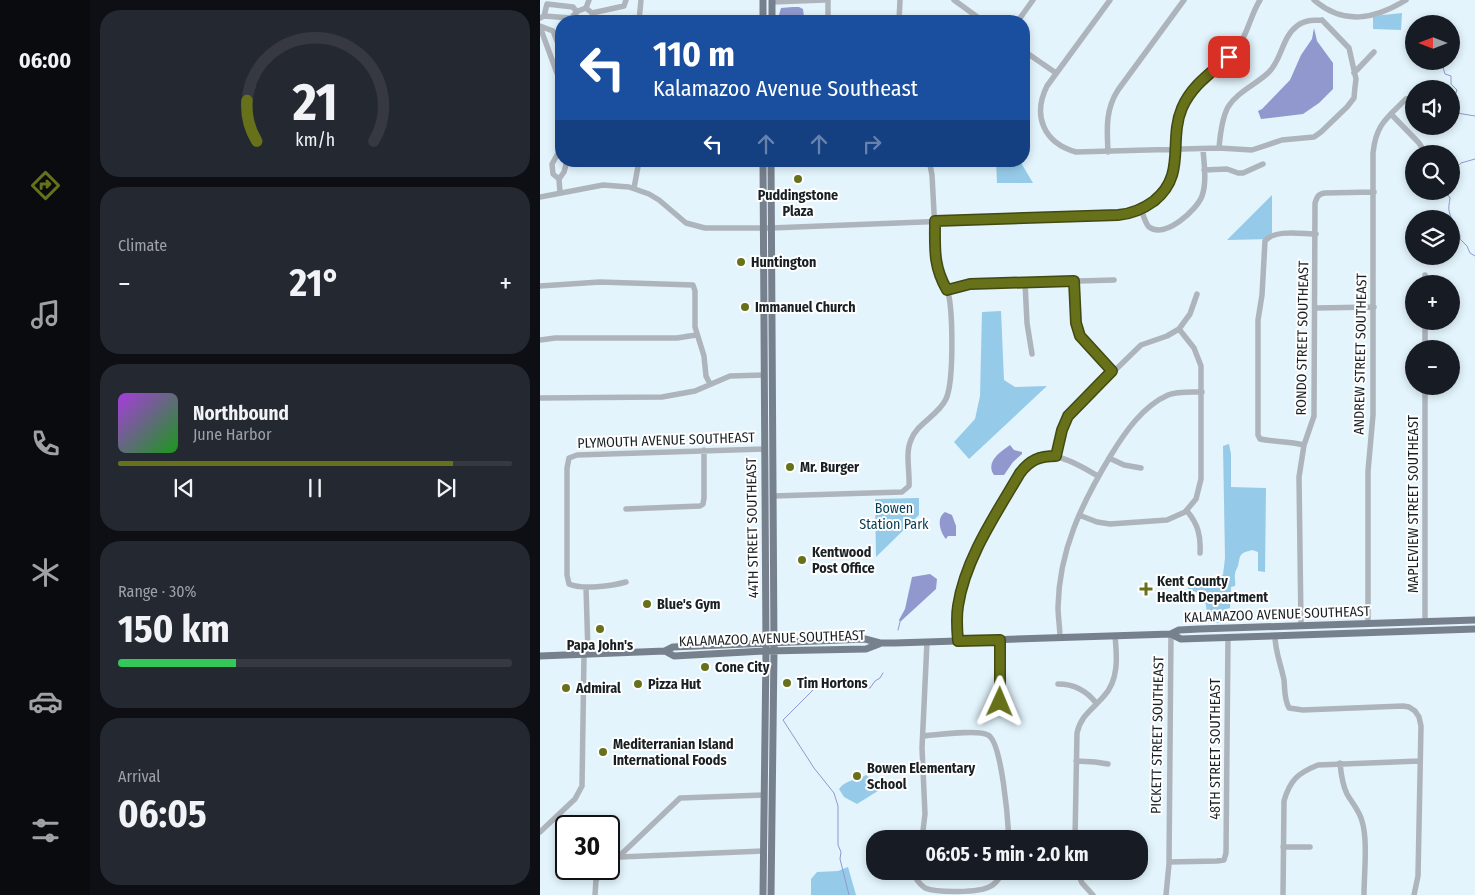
<!DOCTYPE html>
<meta charset="utf-8">
<style>
:root{--surface:#171b24;--page:#242831;--text:#f1f3f6;--muted:#9ea1a6;--line:#363941;--accent:#66711a}
body{margin:0;font-family:"Fira Sans Condensed",sans-serif;background:var(--page);color:var(--text);height:100vh;display:flex;flex-direction:column;font-size:19px;white-space:nowrap}
*{box-sizing:border-box;margin:0}
p{font-size:16px;color:var(--muted)}
.icon{flex:none;width:28px;height:28px;fill:none;stroke:currentColor;stroke-width:2;stroke-linecap:round;stroke-linejoin:round}
.map{position:relative;flex:1;overflow:hidden}
.details{display:flex;flex-direction:column;gap:10px;padding:10px;background:#0d0f14;width:450px}
.details>*{flex:none}
.hud{position:absolute;left:15px;top:15px;width:475px;height:152px;border-radius:20px;box-shadow:0 2px 8px #0003;background:#1a4fa0;color:#fff;overflow:hidden}
.needle{width:32px;rotate:270deg}
.controls{position:absolute;left:865px;top:15px;display:grid;gap:10px}
.controls a{display:grid;place-items:center;width:55px;height:55px;border-radius:50%;background:var(--surface);box-shadow:0 2px 8px #0003;font-size:25px}
.speed{position:absolute;left:15px;top:815px;display:flex;gap:10px;font-size:25px;font-weight:700;text-align:center}
.speed>*{display:grid;place-content:center;width:65px;height:65px;border-radius:50%;background:var(--surface);box-shadow:0 2px 8px #0003;line-height:1}
.speed .limit{border:2px solid #111;border-radius:8px;background:#fff;color:#111}
.pin{position:absolute;display:grid;place-items:center;width:42px;height:42px;color:#fff;margin:-21px;border-radius:10px;box-shadow:0 2px 8px #0006}
.me{position:absolute;width:55px;margin:-28px;rotate:1deg;stroke-linejoin:round;filter:drop-shadow(0 0 4px #0008)}
.turn{display:flex;align-items:center;gap:18px;height:105px;padding:0 15px;font-size:22px}
.turn .icon{width:65px;height:65px;stroke-width:2.5}
.turn b{display:block;font-size:35px;line-height:42px}
.lanes{display:flex;align-items:center;height:48px;padding:0 15px;background:#0003;justify-content:center;gap:25px;direction:ltr}
.lanes .off{opacity:.35}
.big{font-size:38px;font-weight:700;line-height:1.1}
.details .card{flex:1;display:flex;flex-direction:column;justify-content:center;gap:8px;min-width:0;padding:0 18px;border-radius:20px;background:var(--page)}
.details .dial{align-items:center;gap:0}
.dial svg{height:130px;overflow:visible;fill:none;stroke:var(--line);stroke-width:7;stroke-linecap:round;text-anchor:middle}
.dial text{fill:var(--text);stroke:none}
.song{display:flex;align-items:center;gap:15px}
.cover{width:60px;height:60px;border-radius:8px;background:linear-gradient(135deg,hsl(280 70% 55%),hsl(120 70% 35%))}
.played{height:5px;border-radius:2px;background:linear-gradient(90deg,var(--accent) 85%,var(--line) 85%)}
.keys{display:flex;justify-content:space-around;direction:ltr}
.heat{display:flex;justify-content:space-between;align-items:center;font-size:28px;direction:ltr}
.charge{height:8px;border-radius:4px;background:linear-gradient(90deg,#34c759 30%,var(--line) 0)}
.trip{position:absolute;left:326px;top:830px;width:282px;height:50px;border-radius:20px;background:var(--surface);box-shadow:0 2px 8px #0003;font-weight:700;line-height:50px;text-align:center}
main{display:flex;flex:1;min-height:0}
.tab-bar{display:flex;flex-direction:column;width:90px;justify-content:space-around;align-items:center;background:#090b0e;color:var(--muted)}
.tab-bar .icon{width:35px;height:35px}
.tab-bar .active{color:var(--accent)}
.tab-bar b{font-size:22px;color:var(--text)}
.map>svg:first-child{display:block}
.green{fill:#95cbe8}
.water{fill:#9098ce}
.lines{fill:none;stroke-linecap:round;stroke-linejoin:round}
.stream{stroke:#9098ce;stroke-width:1}
.minor{stroke:#aeb4bb;stroke-width:5.5}
.major{stroke:#77818d;stroke-width:7}
.route-casing{stroke:#424911;stroke-width:12}
.route{stroke:#66711a;stroke-width:9}
.poi-dot{fill:#66711a;stroke:#fff;stroke-width:2}
.labels{text-anchor:middle;stroke-width:4;stroke-linejoin:round;paint-order:stroke}
.poi-label{font-size:14px;font-weight:bold;fill:#192024;stroke:#fff;text-anchor:start}
.street-label{font-size:14px;fill:#192024;stroke:#fff}
.park-label{font-size:14px;fill:#053d54;stroke:#fff}
</style>
<main>
<nav class="tab-bar">
<b>06:00</b>
<svg class="icon active" aria-label="directions" viewBox="0 0 24 24"><path d="M12 3l9 9-9 9-9-9zM9 14v-3h6M13 9l2 2-2 2"/></svg>
<svg class="icon" aria-label="music" viewBox="0 0 24 24"><path d="M9 18V5l10-2v13"/><circle cx="6" cy="18" r="3"/><circle cx="16" cy="16" r="3"/></svg>
<svg class="icon" aria-label="phone" viewBox="0 0 24 24"><path d="M5 4h4l2 5-3 2q2 4 5 5l2-3 5 2v4C11 20 4 13 5 4z"/></svg>
<svg class="icon" aria-label="climate" viewBox="0 0 24 24"><path d="M12 3v18M4 7l16 10M4 17L20 7"/></svg>
<svg class="icon" aria-label="car" viewBox="0 0 24 24"><path d="M5 17H2v-5l4-1 3-4h7l3 4 3 1v5h-3M9 17h6M6 11h13"/><circle cx="7" cy="17" r="2"/><circle cx="17" cy="17" r="2"/></svg>
<svg class="icon" aria-label="filters" viewBox="0 0 24 24"><path d="M4 7h16M4 17h16"/><circle cx="9" cy="7" r="2"/><circle cx="15" cy="17" r="2"/></svg>
</nav>
<section class="details">
<div class="card dial"><svg viewBox="0 0 100 80">
<path d="M14 69A42 42 0 1 1 86 69"/>
<path d="M14 69A42 42 0 0 1 8 44" stroke="#66711a"/>
<text x="50" y="56" font-size="32" font-weight="700">21</text>
<text x="50" y="72" font-size="11">km/h</text>
</svg></div>
<div class="card"><p>Climate</p>
<div class="heat"><a>−</a><b class="big">21°</b><a>+</a></div>
</div>
<div class="card">
<div class="song"><i class="cover"></i><div><b>Northbound</b><p>June Harbor</p></div></div>
<div class="played"></div>
<div class="keys"><svg class="icon" aria-label="previous" viewBox="0 0 24 24"><path d="M18 5L8 12l10 7zM5 5v14"/></svg><svg class="icon" aria-label="pause" viewBox="0 0 24 24"><path d="M8 5v14M16 5v14"/></svg><svg class="icon" aria-label="next" viewBox="0 0 24 24"><path d="M6 5l10 7-10 7zM19 5v14"/></svg></div>
</div>
<div class="card"><p>Range · 30%</p><b class="big">150 km</b><div class="charge"></div></div>
<div class="card"><p>Arrival</p><b class="big">06:05</b></div>
</section>
<div class="map">
<svg width="935" height="895" viewBox="0 0 935 895">
<rect width="100%" height="100%" fill="#e3f4fc"/>
<path class="green" d="M862,13L861,30L833,29V16Z
M456,161H480L493,183H457Z
M732,195V239L687,240Z
M461,311L464,380L475,387L507,386L429,459L414,442L435,419L440,396L442,312Z
M689,444L691,454V487L726,488L725,572L718,571V552L712,550C699,554 701,553 698,566C697,569 695,571 695,574C694,578 696,580 695,586L691,587L690,608L686,609L684,623L668,622L666,605L661,594L648,589L649,581L674,580L683,575L685,558L683,446Z
M379,498V515L336,557L335,499Z
M326,775L330,778L338,780L342,786L341,789L317,804L304,797L299,789C305,780 317,780 326,775Z
M308,867L316,895H271V879L277,872L298,871Z"/>
<path class="water" d="M253,7H259L263,9L264,17L261,21L241,20L239,15L241,8Z
M774,28L777,41L793,63V89L779,103L763,114L721,119L718,111L722,109L750,80L761,55L772,39Z
M470,445L474,450L482,452V454L473,462L464,475H454C445,462 460,452 470,445Z
M405,512L412,515L416,526V536H408L406,539C400,532 396,518 405,512Z
M390,574L397,579L396,589L360,622L359,620L365,609L372,577Z"/>
<g class="lines">
<path class="stream" d="M903,61L902,64L905,74L911,76V84L917,90L914,98L917,102L913,104L912,107L917,113L935,116
M911,170L913,171L921,163L935,159
M901,191L902,196L908,195L910,198C910,200 909,203 909,205C907,212 916,230 920,235V239L927,246L930,253L935,256
M358,630L360,622
M302,687L330,688L335,681L340,678L343,673
M292,688L277,686L243,720L274,768L294,793L298,806V845L301,852L300,859L309,895"/>
<path class="minor" d="M414,0L443,21
M570,0L507,86C492,116 504,143 536,152L679,148L712,150L742,140L774,137L781,132L807,107L814,98L815,87L816,79L809,48L782,20
M774,0C804,26 835,19 866,0
M232,2L284,0
M46,8L52,13L84,6L86,0
M4,16L7,4L33,7L37,12
M0,18L4,16L31,18L38,11L46,8L49,0
M99,21L101,0
M288,21V0
M359,21L360,0
M478,21L493,0
M0,26L13,31L21,51
M0,27L21,84
M484,51L516,73
M814,73L834,52
M851,114L879,143L886,154
M679,148C680,136 682,118 688,107C697,92 717,84 729,72C742,59 742,37 757,26C764,20 773,20 782,20
M568,152C567,130 565,110 578,90L644,0
M344,161L346,164H358L363,161
M401,161H425
M664,170L687,169L698,173H703L723,164
M19,179L13,174L12,164L21,148
M94,188L99,161
M20,193L19,179L24,172L27,161
M0,197L63,185L89,187L109,194L119,200L146,223L165,228H231L584,214C611,207 633,190 636,160C638,135 634,121 648,97C660,76 683,67 697,48C708,34 710,16 720,0
M601,209C603,214 605,223 609,227C625,239 657,210 662,196C667,182 664,164 663,149
M534,281L536,323L540,336L572,371
M485,282L487,323L492,354
M885,284V275
M0,286L60,282L153,285L155,291V327L164,356L166,376L170,384
M407,290L430,284L574,280
M776,308L834,307
M885,321V349
M0,340L15,338H137L156,335
M885,386V621
M0,398L122,397L155,391L190,376L224,375
M764,445C748,441 734,442 720,439L718,435V320L722,295L725,241C735,229 761,234 776,234
M516,456L521,431L530,414L601,345L627,336L639,329L650,314L657,294
M569,458L584,465L601,468
M233,496L362,492L369,486C370,472 365,453 371,440C377,423 398,416 406,399C414,382 413,312 408,292C406,284 400,277 397,268L392,175L390,165L387,161
M86,509L160,506L163,504L164,498V450
M647,511C658,524 661,536 660,553
M539,515L557,522L570,524L627,520L645,512L656,499L661,479V366L654,348L639,329
M86,582C72,586 42,590 29,584L27,575V468L29,458L37,455L224,449
M46,587L48,654
M828,623V471L833,415V153C836,124 847,118 866,99
M761,625L759,477L764,445L774,416L775,203C777,197 778,194 785,193L834,192
M735,636C735,651 741,665 744,680C745,690 744,699 749,708L763,710L863,706L869,707L875,711L879,717L881,726L878,876L874,895
M520,638C520,628 518,617 518,607C519,550 542,503 571,455C585,432 603,406 628,395C638,391 651,392 662,392
M417,641C416,584 430,562 457,514C465,498 473,481 484,467C507,444 535,463 558,476
M518,684C534,684 546,690 556,703
M460,702V640
M383,736C396,735 438,729 448,735C462,742 468,821 469,839
M536,761L555,762L568,764
M800,763C801,774 802,784 807,794C812,803 819,810 822,821C828,840 824,874 824,895
M0,832L35,799L42,786L44,655
M382,839L385,814L382,748L387,642
M540,839H535L537,733C541,715 553,709 564,696C579,680 577,656 575,636
M743,847H770
M80,857L223,851
M629,862L677,861L684,860L686,853L688,637
M69,866L140,798L224,795
M376,871L377,880C379,883 382,886 385,888C397,893 440,893 451,886C457,883 460,877 464,871
M537,871L542,883L553,895
M55,895L56,880L66,869
M626,895L629,864L631,634
M743,895L744,801C750,780 758,773 778,765L880,761"/>
<path class="major" d="M223,0V21
M232,21V0
M631,634L641,639L935,629
M125,651L134,656L226,651L326,649L339,644
M0,656L125,651L133,647L325,639L340,643H355L631,634L639,630L659,629L935,620
M223,895L226,651L223,161
M231,895L234,651L231,161"/>
</g>
<g class="lines">
<defs>
<path id="route" d="M460,702V640L418,641C417,629 416,618 418,606C425,559 456,514 480,473C490,460 499,456 516,456L522,430L528,416L572,371L540,336L536,323L534,281L430,284L407,290C393,266 395,248 395,221L578,215C592,214 603,209 614,201C647,175 628,141 642,108C652,85 671,73 689,57"/>
</defs>
<use href="#route" class="route-casing"/>
<use href="#route" class="route"/>
</g>
<g class="poi-dot">
<circle cx="258" cy="179" r="5"/>
<circle cx="201" cy="262" r="5"/>
<circle cx="205" cy="307" r="5"/>
<circle cx="250" cy="467" r="5"/>
<circle cx="262" cy="560" r="5"/>
<path d="M603.5 581.5h5v5h5v5h-5v5h-5v-5h-5v-5h5z"/>
<circle cx="107" cy="604" r="5"/>
<circle cx="60" cy="629" r="5"/>
<circle cx="165" cy="667" r="5"/>
<circle cx="247" cy="683" r="5"/>
<circle cx="98" cy="684" r="5"/>
<circle cx="26" cy="688" r="5"/>
<circle cx="63" cy="752" r="5"/>
<circle cx="317" cy="776" r="5"/>
</g>
<g class="labels">
<g class="poi-label">
<text x="258" y="200" text-anchor="middle">Puddingstone<tspan x="258" dy="16">Plaza</tspan></text>
<text x="211" y="267">Huntington</text>
<text x="215" y="312">Immanuel Church</text>
<text x="260" y="472">Mr. Burger</text>
<text x="272" y="557">Kentwood<tspan x="272" dy="16">Post Office</tspan></text>
<text x="617" y="586">Kent County<tspan x="617" dy="16">Health Department</tspan></text>
<text x="117" y="609">Blue's Gym</text>
<text x="60" y="650" text-anchor="middle">Papa John's</text>
<text x="175" y="672">Cone City</text>
<text x="257" y="688">Tim Hortons</text>
<text x="108" y="689">Pizza Hut</text>
<text x="36" y="693">Admiral</text>
<text x="73" y="749">Mediterranian Island<tspan x="73" dy="16">International Foods</tspan></text>
<text x="327" y="773">Bowen Elementary<tspan x="327" dy="16">School</tspan></text>
</g>
<g class="street-label">
<text transform="translate(762 338) rotate(-89)" y="5">RONDO STREET SOUTHEAST</text>
<text transform="translate(820 354) rotate(-89)" y="5">ANDREW STREET SOUTHEAST</text>
<text transform="translate(126 440) rotate(-2)" y="5">PLYMOUTH AVENUE SOUTHEAST</text>
<text transform="translate(873 504) rotate(-90)" y="5">MAPLEVIEW STREET SOUTHEAST</text>
<text transform="translate(212 528) rotate(-91)" y="5">44TH STREET SOUTHEAST</text>
<text transform="translate(737 614) rotate(-2)" y="5">KALAMAZOO AVENUE SOUTHEAST</text>
<text transform="translate(232 638) rotate(-2)" y="5">KALAMAZOO AVENUE SOUTHEAST</text>
<text transform="translate(617 735) rotate(-89)" y="5">PICKETT STREET SOUTHEAST</text>
<text transform="translate(675 749) rotate(-90)" y="5">48TH STREET SOUTHEAST</text>
</g>
<g class="park-label">
<text x="354" y="513">Bowen<tspan x="354" dy="16">Station Park</tspan></text>
</g>
</g>
</svg>
<div class="controls">
<a><svg class="needle" viewBox="-14 -14 28 28"><path d="M0-13l5 13h-10z" fill="#e53935"/><path d="M0 13l5-13h-10z" fill="#9ea1a6"/></svg></a>
<a><svg class="icon" aria-label="sound" viewBox="0 0 24 24"><path d="M4 9h4l5-4v14l-5-4H4zM17 9q2 3 0 6"/></svg></a>
<a><svg class="icon" aria-label="search" viewBox="0 0 24 24"><circle cx="10" cy="10" r="6"/><path d="M15 15l6 6"/></svg></a>
<a><svg class="icon" aria-label="layers" viewBox="0 0 24 24"><path d="M12 4l9 5-9 5-9-5zM3 14l9 5 9-5"/></svg></a>
<a>+</a>
<a>−</a>
</div>
<div class="speed"><div class="limit">30</div></div>
<div class="pin" style="left:689px;top:57px;background:#d93025"><svg class="icon" aria-label="arrive" viewBox="0 0 24 24"><path d="M6 21V4h12l-3 4 3 4H6"/></svg></div>
<svg class="me" style="left:460px;top:702px" viewBox="-20 -20 40 40"><path d="M0-17L14 15 0 8-14 15z" fill="#66711a" stroke="#fff" stroke-width="4"/></svg>
<div class="trip">06:05 · 5 min · 2.0 km</div>
<div class="hud">
<div class="turn"><svg class="icon" aria-label="left" viewBox="0 0 24 24"><path d="M17 20v-9H6M10 6l-5 5 5 5"/></svg><div><b>110 m</b>Kalamazoo Avenue Southeast</div></div>
<div class="lanes"><svg class="icon" aria-label="left" viewBox="0 0 24 24"><path d="M17 20v-9H6M10 6l-5 5 5 5"/></svg><svg class="icon off" aria-label="ahead" viewBox="0 0 24 24"><path d="M12 20V5M6 11l6-6 6 6"/></svg><svg class="icon off" aria-label="ahead" viewBox="0 0 24 24"><path d="M12 20V5M6 11l6-6 6 6"/></svg><svg class="icon off" aria-label="right" viewBox="0 0 24 24"><path d="M7 20v-9h11M14 6l5 5-5 5"/></svg></div>
</div>
</div>
</main>
